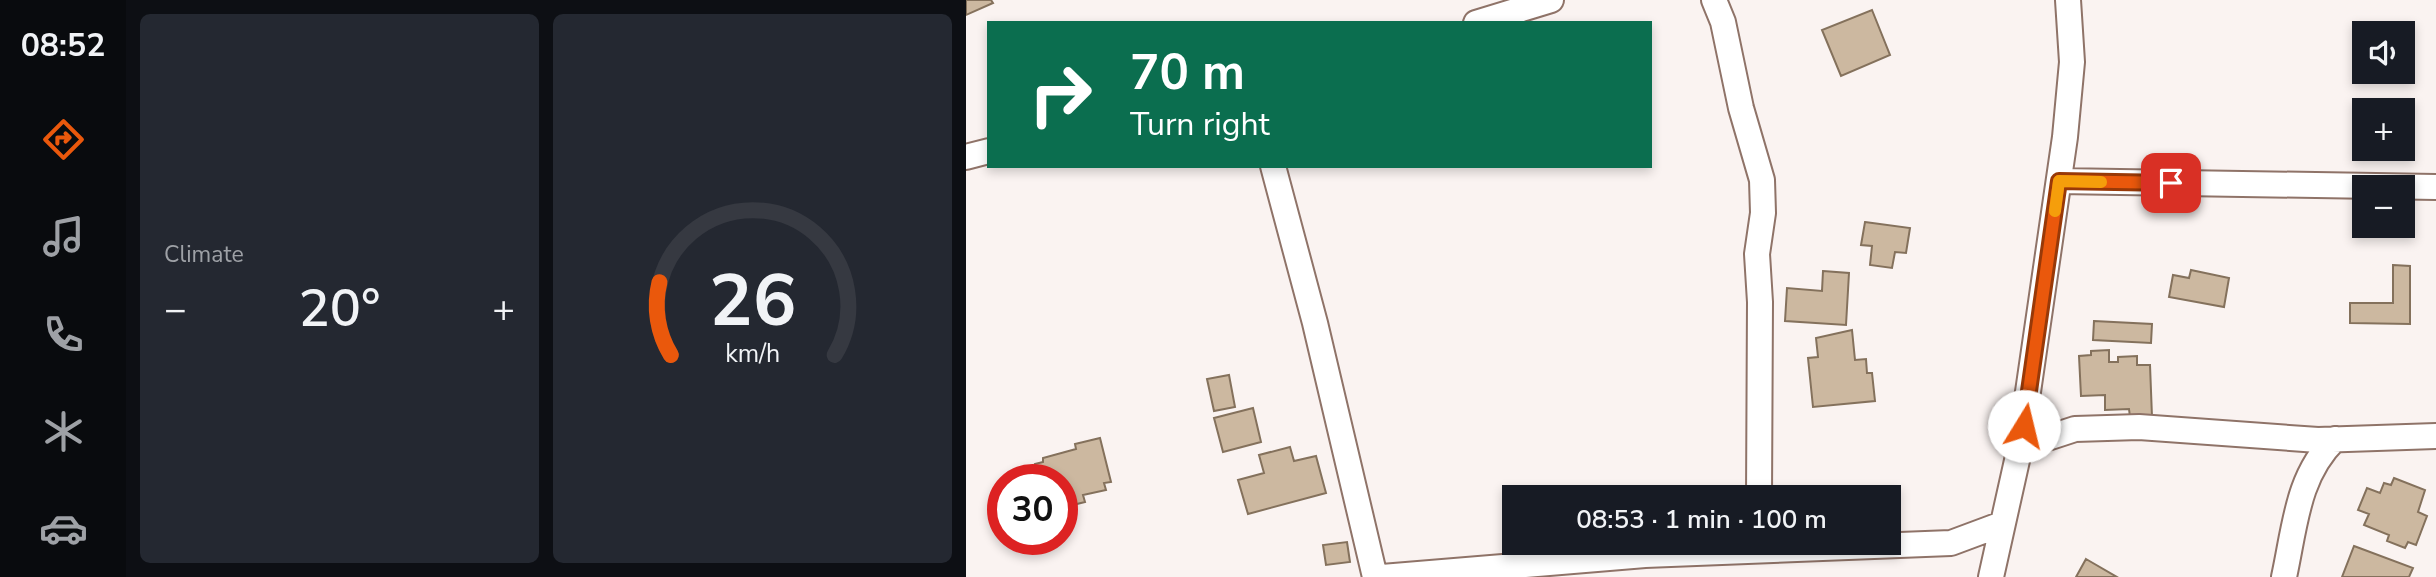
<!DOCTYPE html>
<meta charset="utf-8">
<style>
:root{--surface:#171b24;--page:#242831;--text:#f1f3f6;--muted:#9ea1a6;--line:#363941;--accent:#ea580c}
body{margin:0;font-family:"Nunito Sans",sans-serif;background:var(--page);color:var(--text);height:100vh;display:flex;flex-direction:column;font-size:26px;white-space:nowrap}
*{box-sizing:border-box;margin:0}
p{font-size:23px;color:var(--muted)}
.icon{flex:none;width:38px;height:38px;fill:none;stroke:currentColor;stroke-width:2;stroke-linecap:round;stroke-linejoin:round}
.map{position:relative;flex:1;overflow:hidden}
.drawer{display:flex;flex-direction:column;gap:14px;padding:14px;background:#0d0f14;width:840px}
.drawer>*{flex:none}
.guide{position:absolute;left:21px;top:21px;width:665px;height:147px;border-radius:0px;box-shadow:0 4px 10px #0003;background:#0b6e4f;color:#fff;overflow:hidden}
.fabs{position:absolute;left:1386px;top:21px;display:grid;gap:14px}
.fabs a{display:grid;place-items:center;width:63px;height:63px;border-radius:0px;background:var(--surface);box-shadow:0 4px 10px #0003;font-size:35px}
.speed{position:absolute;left:21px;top:464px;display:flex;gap:14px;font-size:35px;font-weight:700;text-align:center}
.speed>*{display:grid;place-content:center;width:91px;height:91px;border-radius:50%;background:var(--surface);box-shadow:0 4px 10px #0003;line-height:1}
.speed .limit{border:10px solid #d22;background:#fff;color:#111}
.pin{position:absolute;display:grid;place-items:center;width:60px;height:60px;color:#fff;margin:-30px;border-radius:14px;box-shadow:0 4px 10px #0006}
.me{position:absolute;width:77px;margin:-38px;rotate:9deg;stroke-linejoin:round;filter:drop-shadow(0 0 5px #0008)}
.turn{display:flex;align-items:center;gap:24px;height:147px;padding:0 28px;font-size:32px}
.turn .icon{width:91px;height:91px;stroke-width:2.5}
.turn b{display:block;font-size:49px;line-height:60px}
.big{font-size:52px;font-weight:600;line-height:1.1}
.drawer .tile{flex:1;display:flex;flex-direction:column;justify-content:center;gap:10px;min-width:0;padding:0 24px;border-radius:10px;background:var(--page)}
.drawer .dial{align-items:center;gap:0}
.dial svg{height:182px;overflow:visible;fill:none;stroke:var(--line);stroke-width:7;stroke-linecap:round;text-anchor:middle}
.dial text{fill:var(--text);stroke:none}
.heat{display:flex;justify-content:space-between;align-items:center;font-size:38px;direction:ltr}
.drawer .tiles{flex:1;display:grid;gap:14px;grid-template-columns:repeat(2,1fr)}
.trip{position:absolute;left:536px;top:485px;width:399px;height:70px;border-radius:0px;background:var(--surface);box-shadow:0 4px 10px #0003;font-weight:600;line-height:70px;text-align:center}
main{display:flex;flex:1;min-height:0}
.tabs{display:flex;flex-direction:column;width:126px;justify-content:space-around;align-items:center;background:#090b0e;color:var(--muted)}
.tabs .icon{width:49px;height:49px}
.tabs .selected{color:var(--accent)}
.tabs b{font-size:32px;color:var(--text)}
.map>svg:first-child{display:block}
.building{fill:#ccb8a0;stroke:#84715c;stroke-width:2}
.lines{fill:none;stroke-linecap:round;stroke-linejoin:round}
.street-casing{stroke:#8f7368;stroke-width:28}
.street{stroke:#fff;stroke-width:24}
.route-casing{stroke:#983908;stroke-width:18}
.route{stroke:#ea580c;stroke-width:12}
.slow{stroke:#f59e0b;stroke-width:12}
</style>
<main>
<nav class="tabs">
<b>08:52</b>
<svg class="icon selected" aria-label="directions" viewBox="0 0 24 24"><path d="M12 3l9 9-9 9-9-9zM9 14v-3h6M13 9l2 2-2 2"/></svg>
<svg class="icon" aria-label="music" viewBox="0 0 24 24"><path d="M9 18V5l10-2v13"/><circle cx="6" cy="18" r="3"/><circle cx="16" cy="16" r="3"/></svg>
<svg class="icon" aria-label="phone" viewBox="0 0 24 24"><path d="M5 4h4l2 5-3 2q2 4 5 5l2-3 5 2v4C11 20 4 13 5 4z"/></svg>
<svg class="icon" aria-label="climate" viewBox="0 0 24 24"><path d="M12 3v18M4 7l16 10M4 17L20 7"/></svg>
<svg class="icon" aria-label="car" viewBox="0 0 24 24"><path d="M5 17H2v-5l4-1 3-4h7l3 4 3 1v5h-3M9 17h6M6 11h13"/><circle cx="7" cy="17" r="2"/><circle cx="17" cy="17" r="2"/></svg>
</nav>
<section class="drawer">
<div class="tiles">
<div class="tile"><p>Climate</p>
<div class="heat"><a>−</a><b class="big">20°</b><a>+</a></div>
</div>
<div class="tile dial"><svg viewBox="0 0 100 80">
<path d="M14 69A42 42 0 1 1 86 69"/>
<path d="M14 69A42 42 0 0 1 9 37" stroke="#ea580c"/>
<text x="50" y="56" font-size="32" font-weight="700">26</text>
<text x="50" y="72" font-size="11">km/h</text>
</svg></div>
</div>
</section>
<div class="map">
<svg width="1470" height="577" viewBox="0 0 1470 577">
<rect width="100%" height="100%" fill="#faf3f1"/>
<path class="building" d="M0,0H25L27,3L0,15Z
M906,10L924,55L875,76L856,30Z
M899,222L944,228L940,253L929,252L926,268L904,265L906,246L895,245Z
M1427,265L1444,266V324L1384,323V303H1427Z
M1225,270L1263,278L1258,307L1203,297L1207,275L1223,278Z
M857,271L883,273L880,325L819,321L821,288L856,291Z
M1128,321L1186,324L1185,343L1127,340Z
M886,330L889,360L900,359L901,373H906L909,401L847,407L842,358L852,357L850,338Z
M1143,350V362H1152V357L1171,356V365H1184L1186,417H1164L1163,409L1139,410V395L1115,396L1113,356L1125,355V351Z
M263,375L269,407L248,411L241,379Z
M287,408L295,442L257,452L248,418Z
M134,438L145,482L138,483L140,490L117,495L119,502L99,507L96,480H66L63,470L70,468L69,464L77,462V458L110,449L109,444Z
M324,447L328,461L350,456L360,493L282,514L272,480L298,473L293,455Z
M1428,478L1459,490L1452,512L1461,516L1450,545L1442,542L1439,548L1421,541L1423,535L1398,525L1403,514L1392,510L1401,488L1414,493L1418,483L1425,485Z
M381,542L384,562L360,565L357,545Z
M1388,546L1447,568L1443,577H1376Z
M1120,559L1151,577H1110Z"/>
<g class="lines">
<defs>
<path id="street" d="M748,0L757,22L775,108L796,180L797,213L791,254L794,302L793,497
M510,23L585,0
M0,157L23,151
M307,166L349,323L409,577
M1093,181L1470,187
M1054,447L1109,429L1173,427L1352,440L1470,436
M416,577L679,555L985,543L1036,524
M1025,577L1054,447L1099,137L1106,62L1102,0
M1318,577C1329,527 1331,476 1369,439"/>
</defs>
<use href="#street" class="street-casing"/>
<use href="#street" class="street"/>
</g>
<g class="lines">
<defs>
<path id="route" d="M1058,426L1093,181L1205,183"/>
</defs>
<use href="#route" class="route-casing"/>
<use href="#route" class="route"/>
<path class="slow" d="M1089,211L1093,181L1135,182"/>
</g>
</svg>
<div class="fabs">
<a><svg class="icon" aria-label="sound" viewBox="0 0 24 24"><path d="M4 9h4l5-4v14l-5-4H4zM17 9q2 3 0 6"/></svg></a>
<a>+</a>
<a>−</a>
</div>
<div class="speed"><div class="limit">30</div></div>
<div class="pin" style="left:1205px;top:183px;background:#d93025"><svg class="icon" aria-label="arrive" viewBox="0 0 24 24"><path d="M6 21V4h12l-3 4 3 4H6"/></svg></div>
<svg class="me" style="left:1058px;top:426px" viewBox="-20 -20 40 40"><circle r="19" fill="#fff"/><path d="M0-13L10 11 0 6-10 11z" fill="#ea580c"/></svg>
<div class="trip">08:53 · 1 min · 100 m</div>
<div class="guide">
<div class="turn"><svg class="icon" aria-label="right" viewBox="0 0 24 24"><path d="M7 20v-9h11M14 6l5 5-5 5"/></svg><div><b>70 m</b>Turn right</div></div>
</div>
</div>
</main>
